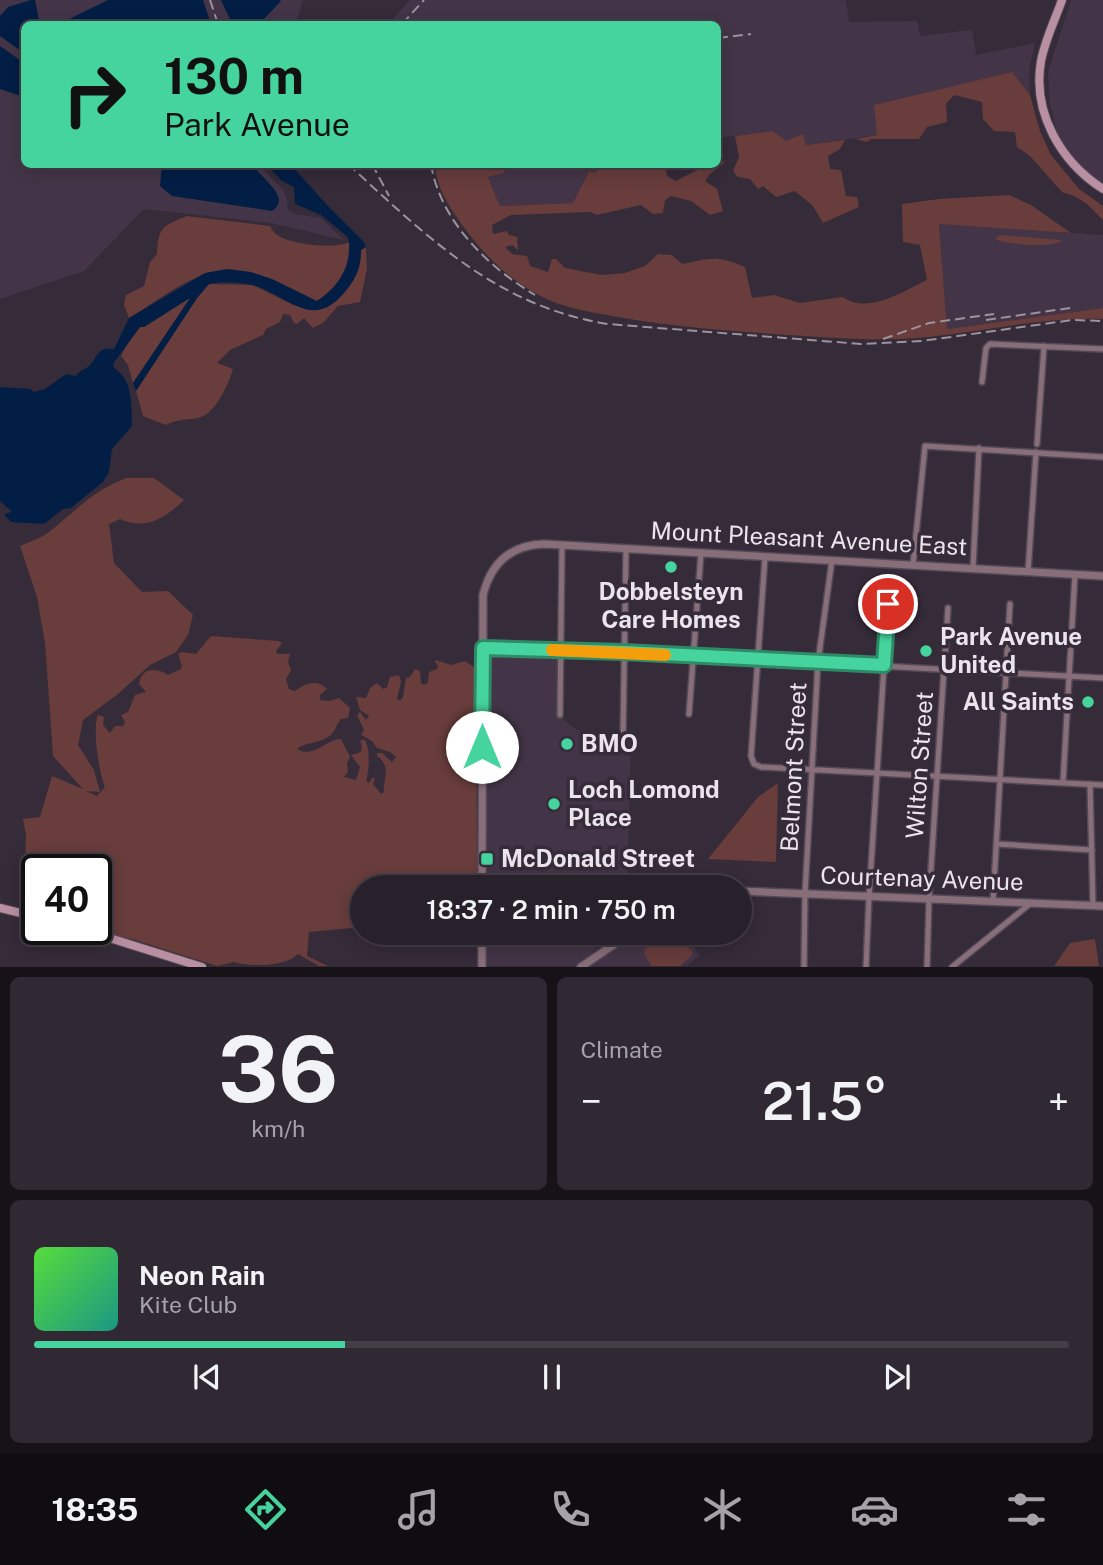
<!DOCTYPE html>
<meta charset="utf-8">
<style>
:root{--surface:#28202b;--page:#302833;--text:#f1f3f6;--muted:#a5a3a9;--line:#443e47;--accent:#46d49e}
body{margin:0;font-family:"Public Sans",sans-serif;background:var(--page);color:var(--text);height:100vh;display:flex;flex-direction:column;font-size:26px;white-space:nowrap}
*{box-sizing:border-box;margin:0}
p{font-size:23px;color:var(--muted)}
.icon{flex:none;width:38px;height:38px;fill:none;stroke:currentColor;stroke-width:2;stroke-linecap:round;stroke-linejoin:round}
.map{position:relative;height:967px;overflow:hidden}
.details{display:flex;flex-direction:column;gap:10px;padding:10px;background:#161218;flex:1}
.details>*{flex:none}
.top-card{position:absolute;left:21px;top:21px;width:700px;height:147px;border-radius:10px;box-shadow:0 4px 18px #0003,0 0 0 2px var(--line);background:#46d49e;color:#111;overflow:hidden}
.speed{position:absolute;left:21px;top:854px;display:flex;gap:14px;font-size:35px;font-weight:700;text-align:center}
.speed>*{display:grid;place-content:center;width:91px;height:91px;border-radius:50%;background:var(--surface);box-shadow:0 4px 18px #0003,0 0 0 2px var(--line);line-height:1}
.speed .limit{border:4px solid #111;border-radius:10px;background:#fff;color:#111}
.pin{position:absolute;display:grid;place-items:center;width:60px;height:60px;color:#fff;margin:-30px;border:4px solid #fff;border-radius:50%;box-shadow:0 2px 7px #0007}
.me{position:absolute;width:77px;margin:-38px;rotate:0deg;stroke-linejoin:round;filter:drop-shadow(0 0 5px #0008)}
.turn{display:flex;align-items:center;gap:24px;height:147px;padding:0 28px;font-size:32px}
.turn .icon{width:91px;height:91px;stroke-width:2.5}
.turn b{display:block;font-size:49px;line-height:60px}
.big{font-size:52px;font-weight:600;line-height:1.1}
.details .card{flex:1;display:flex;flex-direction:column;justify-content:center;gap:10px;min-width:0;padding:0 24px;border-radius:10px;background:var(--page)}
.details .dial{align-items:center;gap:0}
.dial b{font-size:91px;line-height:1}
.song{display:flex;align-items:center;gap:21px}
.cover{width:84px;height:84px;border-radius:10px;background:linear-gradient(135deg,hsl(110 70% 55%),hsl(170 70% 35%))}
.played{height:7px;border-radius:4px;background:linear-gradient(90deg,var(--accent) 30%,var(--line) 30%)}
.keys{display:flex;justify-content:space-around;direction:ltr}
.heat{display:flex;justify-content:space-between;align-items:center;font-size:38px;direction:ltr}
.details .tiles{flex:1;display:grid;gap:10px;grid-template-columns:1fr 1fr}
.card:last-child{grid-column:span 2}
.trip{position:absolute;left:350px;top:875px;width:402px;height:70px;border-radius:35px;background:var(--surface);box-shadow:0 4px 18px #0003,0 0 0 2px var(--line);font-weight:600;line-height:70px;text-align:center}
.menu{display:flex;height:112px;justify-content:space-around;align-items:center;background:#100d11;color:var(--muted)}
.menu .icon{width:49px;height:49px}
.menu .selected{color:var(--accent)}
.menu b{font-size:32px;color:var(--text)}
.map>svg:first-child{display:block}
.built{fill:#433547}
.green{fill:#683d3c}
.water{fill:#021e45}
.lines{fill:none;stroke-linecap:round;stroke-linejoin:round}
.minor-casing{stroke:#534956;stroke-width:8}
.tertiary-casing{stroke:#534956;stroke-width:10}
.secondary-casing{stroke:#534956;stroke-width:10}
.minor{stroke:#886e79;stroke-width:5}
.tertiary{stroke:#886e79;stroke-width:7}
.secondary{stroke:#b990a2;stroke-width:8}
.rail{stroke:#9c939e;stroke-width:2;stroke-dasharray:10 5;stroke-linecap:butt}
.route-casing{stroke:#2e8a67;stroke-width:18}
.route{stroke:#46d49e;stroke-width:12}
.slow{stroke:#f59e0b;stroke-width:12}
.poi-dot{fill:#46d49e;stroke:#362b39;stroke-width:2.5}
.labels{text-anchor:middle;stroke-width:7;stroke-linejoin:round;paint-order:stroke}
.street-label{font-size:24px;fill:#ebe4ed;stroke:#362b39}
.poi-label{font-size:24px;font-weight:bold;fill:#ebe4ed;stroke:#362b39;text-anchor:start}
</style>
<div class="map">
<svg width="1103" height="967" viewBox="0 0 1103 967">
<rect width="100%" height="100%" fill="#362b39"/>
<path class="built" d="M0,0H303L297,19L299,24H24V164L259,165L283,190L287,200L288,210L294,214L321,218L344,240L271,223L144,209L84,271L0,299Z
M410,0H846L849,22L917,21L920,36L972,30L976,55L1035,43L1029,71L1030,95L1012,72L875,105L878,135L805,145L786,141L773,131L718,138V24H393L391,21Z
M1071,0H1103V187L1078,163L1058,136L1050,104L1048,72Z
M496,165H598L596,173L589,171L573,203L500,206L488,176L506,172Z
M939,224L1103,235V308L947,329Z
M483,648L561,650L560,716L575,729L584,732L631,740L627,887H482Z
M482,933H608L588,959L631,933H683L700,955L687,966H482Z"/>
<path class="green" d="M1012,72L1030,95L1040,131L1051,155L1079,189L1103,206V220L1087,204L1074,196L1062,192L1030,156L1017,147L1015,132L994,131L983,119L982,102L954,95L946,104L947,122L927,127L919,139H871L867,142L856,139L877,135L874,105Z
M773,131L786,141L803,134L806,145L845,140L840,149L828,156L830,169L841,170L846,196L857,197L859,207L823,223L813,206L795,191L776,197L763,186L758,189L750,179L738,177L733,171L739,157L735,136Z
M718,160L725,162L709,175L705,181L717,189L723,211L710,215L691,201L671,196L665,200L663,213L653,214L641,205L597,215L590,212L511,215L492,225L493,234L507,231L509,235L517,237L518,250L512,245L505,247L512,254L527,256L530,266L548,272L552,259H556L565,268L602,275L625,273L645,266L658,254L672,255L682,264C711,258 718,255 745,267L752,298L774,295L800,303L843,297C867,315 904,291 927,280L920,245L903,242L902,204L939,199L1009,195L1031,205L1071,233L939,224L947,329L1103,308V319C1034,316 967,337 898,339C852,340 806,336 760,333C708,329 658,325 607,315C588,312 569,308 551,301C515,285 486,258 463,226C450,208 436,187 435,165H496L506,172L488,177L500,206L573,203L589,171L596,173L598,165H665L667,176L676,181L707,165L718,164Z
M187,216L270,226C272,229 274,233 277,235C290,244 335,250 349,242C350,268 339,286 317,301C299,296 285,284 268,278C207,256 179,288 129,318L124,305L126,295L144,286L150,262L157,254C158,226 163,226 187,216Z
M1001,235L1061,240L1063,241C1043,248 1017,245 996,240L997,237Z
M366,247L367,269L360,302L338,306L323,323L313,328L304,318L297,324L294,323L290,315L283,314L280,322L266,329L263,335L230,350L217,363L233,369C229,384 215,415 198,418C187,420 177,419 166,425L143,416L136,391L197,298L209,284L253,285L293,305L326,308C346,295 362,275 361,250Z
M192,296L133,383L128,365L121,356L128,342L140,327H144Z
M126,478H154L184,500C165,518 146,531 120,519L109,524L114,563L142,592L168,591L193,615L188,635L176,652L150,665L118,694L83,720L78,745L94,770L100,792L86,791L97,796L105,787C99,774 92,727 98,715L104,717L103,725L110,733L115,726H123L125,722L121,715L128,712L135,695L146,692L139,684C141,668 156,667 168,675L181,669L182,666L178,654L182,652L196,654L211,636L279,641L282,643L276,651L277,654H290L288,662L291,670L286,679L289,689L295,691C305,683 318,679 327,689L320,695V700L330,701L339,698L350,708L348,718L341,719C336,725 335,733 328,737C318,744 304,742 297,749C314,759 326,739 341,739L350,757L347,763L348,772L344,777L356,780L360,767L351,755L361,752L362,747L360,741L364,739C371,748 369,771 366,781L369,783L372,778H375L373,784L381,794L384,792C383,777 392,767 377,756V753H382L392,762L396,757L390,752L377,748L372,741L361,735L364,730L357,715L360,712L366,720L369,716L360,710L356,697L366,698L370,688L377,683L383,689L387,687L390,677L399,675L401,682L397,698L400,701L403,697L406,678L410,677L415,669L420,671L421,683L424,685L428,683L429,672L437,669L438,666L435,662L436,660L451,665L465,661L474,667L476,663L477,887H362V927L309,932L307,956L328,966H319L298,954C286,967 250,967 234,962L217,966L129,938V943L81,929H96V870H37V917L24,914L26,835L23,819L40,817L52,776L83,789L53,756L45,643L37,597L20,546C29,542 41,538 49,532C77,510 91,492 126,478Z
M778,783L776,862L708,859L758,797Z
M652,933H674L692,951V955L680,966H651L644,953L647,941Z
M1095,939L1099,966H1054L1070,943Z"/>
<path class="water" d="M31,0H35L40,24H24V53L0,36V16L8,7Z
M108,0H203L211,24H59Z
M221,0H280L281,1L259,24H232Z
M0,46L24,63V97L0,89Z
M162,165H253C260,178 293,197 272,211L172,196L160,186Z
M266,165H291L328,206L363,241L366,247L361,250C361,266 357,277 347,289C313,334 289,295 252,285C240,282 221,281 209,284L197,298L136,391L133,383L190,298L144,327H140L113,364L114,368C134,381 131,406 132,426L112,449L109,472L103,482L71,508L63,509L44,524L11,522L4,514L12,512L0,501V387L30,389L34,392L45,389L66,374L76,376C80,369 86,370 91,364C99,354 98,347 114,349L129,318L205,273L227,269L251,272L272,279L317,301C339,287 354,264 348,237L321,215L295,204L294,187L282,181Z"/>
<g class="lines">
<defs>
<path id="minor" d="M982,382L986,348L990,344L1103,349
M1037,444L1044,346
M765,557L751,756L754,764L761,767L1103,785
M913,565L925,446L1103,457
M973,568L979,448
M1028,572L1036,452
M483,648L624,652L1103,678
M689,714L701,553
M560,715L562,545
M623,739L626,548
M1063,783L1075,574
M1090,784L1093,906
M997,844L1092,850
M993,901L1010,604
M804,967L805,893L818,662L832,560
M866,967L869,897L888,604
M927,967L929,899L948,608
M952,967L1031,903"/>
<path id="tertiary" d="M482,887L483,595C491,563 511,545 544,544L1103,576
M740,891L1103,906
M482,933V967
M581,967L631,933"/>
<path id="secondary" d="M1062,0C1055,20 1045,40 1041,61C1032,113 1061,162 1103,189
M0,908L37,917
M81,929L202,967"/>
</defs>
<use href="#minor" class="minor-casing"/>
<use href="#tertiary" class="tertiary-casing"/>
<use href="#secondary" class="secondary-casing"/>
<use href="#minor" class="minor"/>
<use href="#tertiary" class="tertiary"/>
<use href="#secondary" class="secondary"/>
<path class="rail" d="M210,0L218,24
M402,24L424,0
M718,38L751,34
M348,164C427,237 498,307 608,324L861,344L922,341L1072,320L1103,321
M372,164L389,196
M431,164C440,221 488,267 535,295
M986,320L1070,308
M883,339L929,323L994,314"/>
</g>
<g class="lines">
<defs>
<path id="route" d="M482,747L483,648L624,652L884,665L888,604"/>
</defs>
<use href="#route" class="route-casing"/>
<use href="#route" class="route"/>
<path class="slow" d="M552,650L665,655"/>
</g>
<g class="poi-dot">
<circle cx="671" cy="567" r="7"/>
<circle cx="926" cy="651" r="7"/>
<circle cx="1088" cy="702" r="7"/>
<circle cx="567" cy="744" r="7"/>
<circle cx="554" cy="804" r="7"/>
<rect x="480" y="852" width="14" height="14" rx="3.5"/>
</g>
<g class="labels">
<g class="street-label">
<text transform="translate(809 539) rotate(3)" y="8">Mount Pleasant Avenue East</text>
<text transform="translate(920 765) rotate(-86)" y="8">Wilton Street</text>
<text transform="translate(794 767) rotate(-87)" y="8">Belmont Street</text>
<text transform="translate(922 879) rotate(2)" y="8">Courtenay Avenue</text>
</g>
<g class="poi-label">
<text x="671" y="600" text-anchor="middle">Dobbelsteyn<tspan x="671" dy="28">Care Homes</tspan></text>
<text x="940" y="645">Park Avenue<tspan x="940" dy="28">United</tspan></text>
<text x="1074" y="710" text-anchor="end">All Saints</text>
<text x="581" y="752">BMO</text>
<text x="568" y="798">Loch Lomond<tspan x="568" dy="28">Place</tspan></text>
<text x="501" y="867">McDonald Street</text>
</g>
</g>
</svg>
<div class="speed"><div class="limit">40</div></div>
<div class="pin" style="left:888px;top:604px;background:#d93025"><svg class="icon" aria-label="arrive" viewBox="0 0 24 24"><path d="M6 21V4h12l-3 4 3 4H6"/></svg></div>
<svg class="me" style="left:482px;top:747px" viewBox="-20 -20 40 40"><circle r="19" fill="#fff"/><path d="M0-13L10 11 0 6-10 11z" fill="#46d49e"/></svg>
<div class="trip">18:37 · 2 min · 750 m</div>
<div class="top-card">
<div class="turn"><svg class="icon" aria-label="right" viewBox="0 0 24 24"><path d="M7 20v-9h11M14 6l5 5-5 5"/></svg><div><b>130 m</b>Park Avenue</div></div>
</div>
</div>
<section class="details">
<div class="tiles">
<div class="card dial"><b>36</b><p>km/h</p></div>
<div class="card"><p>Climate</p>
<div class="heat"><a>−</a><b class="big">21.5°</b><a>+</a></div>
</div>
<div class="card">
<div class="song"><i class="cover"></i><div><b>Neon Rain</b><p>Kite Club</p></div></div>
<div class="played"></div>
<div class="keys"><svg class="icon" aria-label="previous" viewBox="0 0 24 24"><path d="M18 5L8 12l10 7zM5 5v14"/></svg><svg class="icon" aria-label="pause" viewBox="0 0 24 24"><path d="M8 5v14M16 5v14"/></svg><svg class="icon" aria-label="next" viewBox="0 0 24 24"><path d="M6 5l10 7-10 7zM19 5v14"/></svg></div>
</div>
</div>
</section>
<nav class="menu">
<b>18:35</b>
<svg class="icon selected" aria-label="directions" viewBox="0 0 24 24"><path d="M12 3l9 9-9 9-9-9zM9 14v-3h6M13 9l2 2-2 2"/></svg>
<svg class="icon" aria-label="music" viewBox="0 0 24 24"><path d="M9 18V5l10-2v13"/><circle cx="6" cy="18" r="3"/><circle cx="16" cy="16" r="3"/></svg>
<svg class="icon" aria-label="phone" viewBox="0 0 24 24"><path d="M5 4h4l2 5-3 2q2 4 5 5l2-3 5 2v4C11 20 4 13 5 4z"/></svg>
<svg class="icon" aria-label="climate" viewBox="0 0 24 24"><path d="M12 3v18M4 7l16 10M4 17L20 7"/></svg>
<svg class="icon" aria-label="car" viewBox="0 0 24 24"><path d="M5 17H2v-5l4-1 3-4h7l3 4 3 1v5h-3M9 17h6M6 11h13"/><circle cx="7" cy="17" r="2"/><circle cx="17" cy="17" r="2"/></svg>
<svg class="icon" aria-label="filters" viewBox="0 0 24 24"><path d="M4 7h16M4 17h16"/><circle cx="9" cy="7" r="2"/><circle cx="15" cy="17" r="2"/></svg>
</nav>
